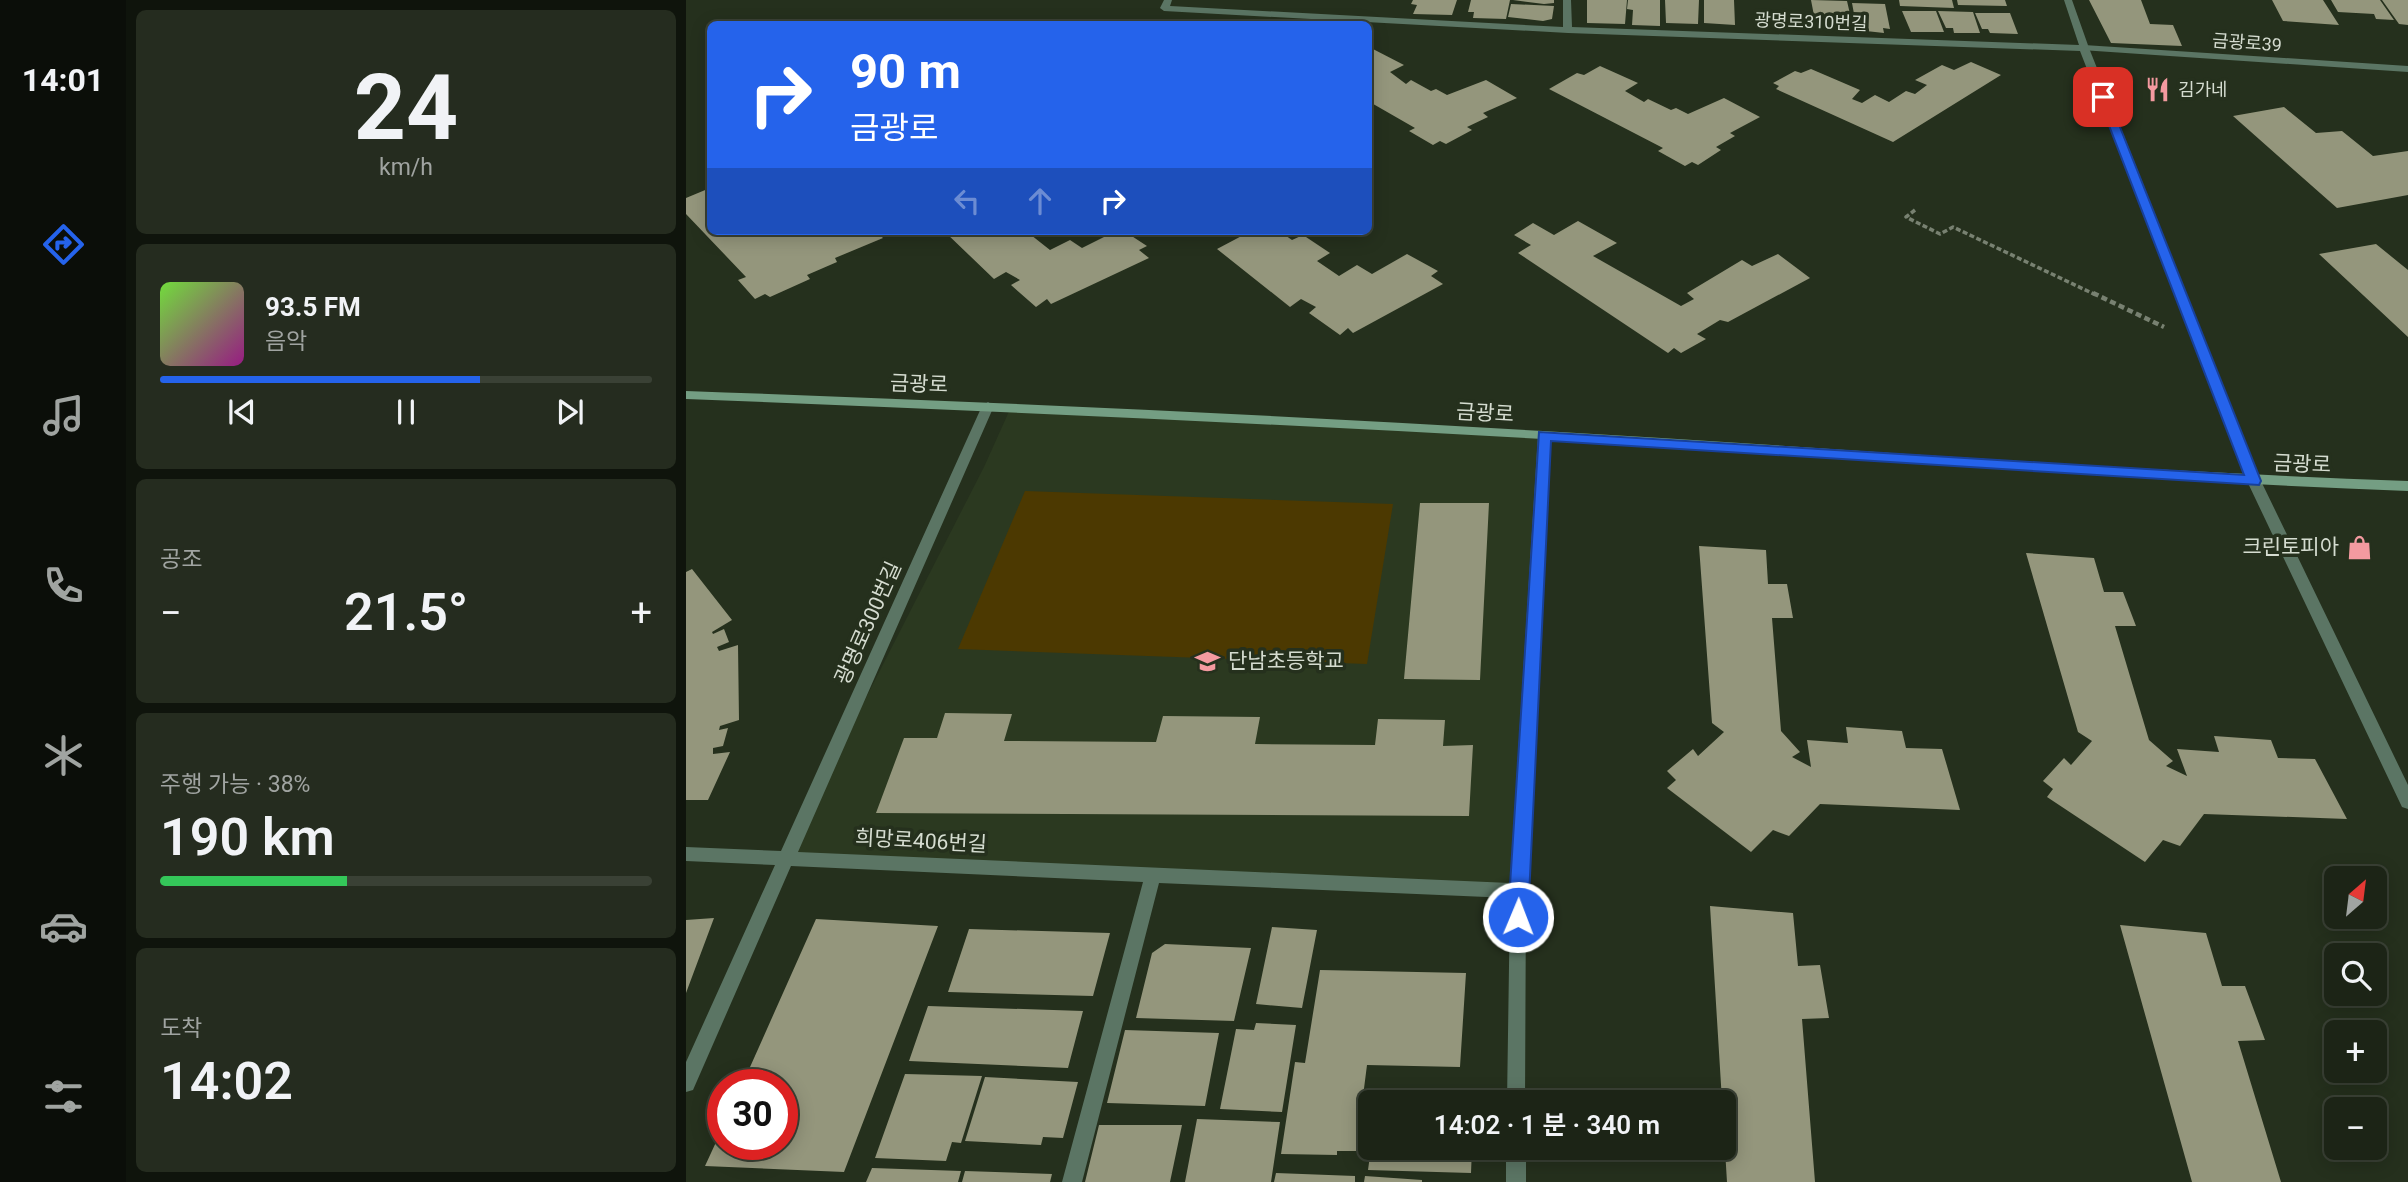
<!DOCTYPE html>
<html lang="ko">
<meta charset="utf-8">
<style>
:root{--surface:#1c2416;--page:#252c1f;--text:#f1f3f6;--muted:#a0a4a1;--line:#3a4135;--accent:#2563eb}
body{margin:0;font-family:Roboto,"Noto Sans KR",sans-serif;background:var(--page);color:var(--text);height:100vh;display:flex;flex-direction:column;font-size:26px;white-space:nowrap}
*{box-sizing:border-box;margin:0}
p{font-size:23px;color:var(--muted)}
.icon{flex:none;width:38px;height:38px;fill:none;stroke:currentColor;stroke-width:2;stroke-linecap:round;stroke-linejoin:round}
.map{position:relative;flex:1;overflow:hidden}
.panel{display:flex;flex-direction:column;gap:10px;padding:10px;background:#0f140c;width:560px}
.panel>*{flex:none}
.banner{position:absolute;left:21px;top:21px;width:665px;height:214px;border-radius:10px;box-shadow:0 4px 18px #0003,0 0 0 2px var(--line);background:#2563eb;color:#fff;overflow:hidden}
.needle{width:46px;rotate:28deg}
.controls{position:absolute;left:1638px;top:866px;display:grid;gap:14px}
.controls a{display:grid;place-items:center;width:63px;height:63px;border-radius:10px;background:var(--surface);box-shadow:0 4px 18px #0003,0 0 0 2px var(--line);font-size:35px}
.speed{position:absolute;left:21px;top:1069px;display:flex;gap:14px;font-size:35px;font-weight:700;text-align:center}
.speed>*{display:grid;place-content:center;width:91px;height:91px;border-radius:50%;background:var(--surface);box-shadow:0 4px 18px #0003,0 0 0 2px var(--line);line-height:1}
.speed .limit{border:10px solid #d22;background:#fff;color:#111}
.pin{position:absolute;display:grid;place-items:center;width:60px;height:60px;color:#fff;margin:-30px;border-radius:14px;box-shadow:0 4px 10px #0006}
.me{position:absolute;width:77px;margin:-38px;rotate:1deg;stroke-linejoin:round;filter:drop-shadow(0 0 5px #0008)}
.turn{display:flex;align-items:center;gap:24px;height:147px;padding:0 28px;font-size:32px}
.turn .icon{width:91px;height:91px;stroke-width:2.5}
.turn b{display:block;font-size:49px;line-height:60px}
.lanes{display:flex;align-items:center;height:66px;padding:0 28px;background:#0003;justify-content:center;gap:35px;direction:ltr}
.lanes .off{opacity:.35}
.big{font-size:52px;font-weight:600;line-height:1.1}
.panel .widget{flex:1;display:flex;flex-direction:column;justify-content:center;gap:10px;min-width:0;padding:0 24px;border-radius:10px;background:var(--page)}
.panel .dial{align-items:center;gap:0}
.dial b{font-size:91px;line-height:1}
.song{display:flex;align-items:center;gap:21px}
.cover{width:84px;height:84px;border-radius:10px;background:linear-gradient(135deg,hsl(100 70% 55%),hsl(310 70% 35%))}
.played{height:7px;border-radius:4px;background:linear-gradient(90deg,var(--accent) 65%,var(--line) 65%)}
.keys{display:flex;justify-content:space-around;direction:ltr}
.heat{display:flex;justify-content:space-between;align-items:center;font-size:38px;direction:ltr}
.charge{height:10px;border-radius:5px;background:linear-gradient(90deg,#34c759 38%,var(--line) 0)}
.trip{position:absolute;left:672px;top:1090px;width:378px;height:70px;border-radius:10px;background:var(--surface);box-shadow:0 4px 18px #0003,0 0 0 2px var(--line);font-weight:600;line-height:70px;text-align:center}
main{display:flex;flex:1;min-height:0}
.menu{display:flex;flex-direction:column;width:126px;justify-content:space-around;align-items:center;background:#0b0e09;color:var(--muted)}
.menu .icon{width:49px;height:49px}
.menu .active{color:var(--accent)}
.menu b{font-size:32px;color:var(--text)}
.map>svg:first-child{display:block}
.built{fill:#2b3920}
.green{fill:#4c3901}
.building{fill:#94967c}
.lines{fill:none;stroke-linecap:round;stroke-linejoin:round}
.path-far1{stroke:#788171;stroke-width:3.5;stroke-dasharray:5 2.5;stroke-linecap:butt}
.path{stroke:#788171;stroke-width:4.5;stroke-dasharray:6 3.5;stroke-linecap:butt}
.lane{fill:#5b7564;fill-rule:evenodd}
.street{fill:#5b7564;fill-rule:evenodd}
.secondary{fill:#749e83;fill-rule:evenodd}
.route{fill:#2563eb;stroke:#184099;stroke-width:2}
.labels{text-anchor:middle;stroke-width:7;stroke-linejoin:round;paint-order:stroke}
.far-street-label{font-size:18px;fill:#d5dcd0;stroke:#25301d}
.far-poi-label{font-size:18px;fill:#d5dcd0;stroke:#25301d;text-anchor:start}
.street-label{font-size:21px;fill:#d5dcd0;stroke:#25301d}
.poi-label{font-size:21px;fill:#d5dcd0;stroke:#25301d;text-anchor:end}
</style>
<main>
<nav class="menu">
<b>14:01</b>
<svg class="icon active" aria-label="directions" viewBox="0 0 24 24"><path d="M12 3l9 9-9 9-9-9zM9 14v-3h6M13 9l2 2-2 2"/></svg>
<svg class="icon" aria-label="music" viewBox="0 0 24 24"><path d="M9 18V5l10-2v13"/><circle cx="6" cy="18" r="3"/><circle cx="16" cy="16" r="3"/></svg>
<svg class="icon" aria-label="phone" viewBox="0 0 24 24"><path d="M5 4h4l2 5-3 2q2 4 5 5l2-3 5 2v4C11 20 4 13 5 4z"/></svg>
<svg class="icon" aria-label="climate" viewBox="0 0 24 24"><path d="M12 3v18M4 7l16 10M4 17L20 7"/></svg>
<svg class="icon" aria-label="car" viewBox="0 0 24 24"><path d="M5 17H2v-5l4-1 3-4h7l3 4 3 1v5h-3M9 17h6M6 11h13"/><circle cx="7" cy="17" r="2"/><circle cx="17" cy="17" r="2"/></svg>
<svg class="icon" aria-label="filters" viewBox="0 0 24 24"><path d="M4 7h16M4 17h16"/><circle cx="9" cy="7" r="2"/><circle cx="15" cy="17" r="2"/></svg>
</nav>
<section class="panel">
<div class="widget dial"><b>24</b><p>km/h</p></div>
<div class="widget">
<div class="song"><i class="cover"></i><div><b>93.5 FM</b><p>음악</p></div></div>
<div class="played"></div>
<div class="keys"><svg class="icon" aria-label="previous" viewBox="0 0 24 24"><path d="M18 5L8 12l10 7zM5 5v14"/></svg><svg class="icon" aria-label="pause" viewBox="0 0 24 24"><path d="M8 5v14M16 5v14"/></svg><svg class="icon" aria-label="next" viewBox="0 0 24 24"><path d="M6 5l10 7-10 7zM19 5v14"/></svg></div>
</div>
<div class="widget"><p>공조</p>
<div class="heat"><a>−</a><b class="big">21.5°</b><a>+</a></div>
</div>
<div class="widget"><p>주행 가능 · 38%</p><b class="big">190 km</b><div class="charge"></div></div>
<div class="widget"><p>도착</p><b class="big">14:02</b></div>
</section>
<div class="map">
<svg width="1722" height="1182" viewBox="0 0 1722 1182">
<rect width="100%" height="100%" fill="#25301d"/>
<path class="built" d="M325,407L858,435L832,891L99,856L298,467Z"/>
<path class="green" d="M339,491L707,504L681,664L272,649Z"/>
<path class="building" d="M727,0H771L766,15L727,14L731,5L725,4Z
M785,0H824L820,19L787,18L788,12H782Z
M827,0H868V3L858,4Z
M901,0H941L939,24L901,23Z
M942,0H974V26L946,25L947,10L941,9Z
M979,0H1013L1012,24L980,23Z
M1018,0H1048L1049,25L1018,23Z
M1125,0L1161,1L1167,27L1130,26Z
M1213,0H1266L1268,8L1214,6Z
M1271,0H1319L1321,6L1272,5Z
M1403,0H1455L1464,24L1487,25L1496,46L1425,43Z
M1586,0H1637L1653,25L1597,21Z
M1645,0H1694L1708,20L1690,19L1688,14L1652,12Z
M1696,0H1722V25L1713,24Z
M1166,3L1199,4L1204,29L1197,28L1198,33L1171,30Z
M825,4L868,6L866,19L857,21L822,17Z
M1216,11H1250L1258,32H1225Z
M1252,11L1287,12L1294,33H1268L1267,28H1260Z
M1289,13H1324L1332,34L1304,33L1302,29H1296Z
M685,48L718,65L704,72L720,84L725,80L745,91L750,89L761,95L800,80L831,98L797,113L802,117L781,127L786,130L760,144L754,141L747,145L723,131L729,128L682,101V50Z
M1285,62L1315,75L1207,142L1090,89L1093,86L1087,83L1109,71L1115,73L1125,69L1174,90L1166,99L1176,103L1189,95L1203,102L1220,91L1229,94L1241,85L1229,80L1256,65L1268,70Z
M914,66L952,83L939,91L958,102L962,99L985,110L990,108L1002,114L1038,98L1074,117L1044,133L1049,136L1030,147L1035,150L1012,165L1006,162L999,166L972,151L977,148L863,89L891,73L898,75Z
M1598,107L1630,133L1656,131L1687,156L1722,151V195L1651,208L1547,116Z
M24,188V231H115L119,235L129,231H190L197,238L149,258L151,262L121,275L124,279L84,297L79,294L69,299L52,280L60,277L0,214V198Z
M892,221L931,243L907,256L995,306L1008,299L1001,293L1056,260L1066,266L1092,254L1124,278L1042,322L1034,320L1011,334L1020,339L995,353L988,348L982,353L832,253L845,245L828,235L847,223L868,235Z
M258,231H353L345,235L364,250L384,240L396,248L430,231H438L461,246L453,250L463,258L365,304L361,299L350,307L325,285L334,280L320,272L308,279Z
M565,231H593L606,240L617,235L644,253L631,261L653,276L671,265L686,274L721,254L752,271L745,276L757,284L667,333L662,328L654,335L623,313L630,307L615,299L604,307L531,249Z
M1690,244L1722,270V337L1633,254Z
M734,503H803L794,680L718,679Z
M1013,546L1080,550L1082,584H1101L1107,618H1086L1095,731L1114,752L1106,757L1125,767L1121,740L1162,743L1160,727L1216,731L1220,748L1256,749L1274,810L1134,804L1103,836L1087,830L1065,852L981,788L990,780L981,771L1007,749L1012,756L1038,732L1026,723Z
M1340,553L1408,558L1418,592H1437L1450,626H1429L1463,740L1487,761L1480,766L1501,776L1491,749L1533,752L1528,736L1585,740L1592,758L1629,759L1661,819L1518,814L1494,846L1477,840L1459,862L1361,797L1367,789L1357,781L1378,758L1385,765L1406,741L1392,732Z
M6,569L46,620L26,632L27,634L38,629L43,642L31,647L33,651L52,645L53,720L34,726L33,730L42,728L37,746L27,748V754L44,752L22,800H0V572Z
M259,713L326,714L318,741L470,742L477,716L574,717L569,744L689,745L692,719L759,720L757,746L787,745L783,816L190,813L218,738H251Z
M1024,906L1107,913L1112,966L1134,965L1143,1018L1116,1019L1129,1182H1041Z
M28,918L0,993V920Z
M130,919L252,926L158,1172L19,1166L37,1127V1144H96V1085H56Z
M1434,925L1520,933L1536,986H1559L1579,1040L1552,1041L1595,1182H1506Z
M586,927L631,930L616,1008L570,1004Z
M283,929L424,933L407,996L262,992Z
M479,944L565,948L548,1021L450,1018L466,953Z
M634,970L780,973L774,1067L681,1065L670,1151H651V1155L595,1154L609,1062L619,1063Z
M242,1006L397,1011L382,1068L223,1061Z
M570,1023L610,1025L596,1112L534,1109L550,1029L568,1030Z
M439,1030L533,1033L519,1106L421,1103Z
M219,1074L296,1076L275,1143L266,1142L260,1161L189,1158Z
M299,1077L392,1082L377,1138L357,1137L355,1145L279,1141Z
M691,1094L790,1097L789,1102H690Z
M511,1119L594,1122L585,1182H499Z
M413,1125H496L484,1182H399Z
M685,1148H786L785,1173L682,1170Z
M186,1168L275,1171L272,1182H180Z
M279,1171L366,1174L364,1182H276Z
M590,1173L669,1176V1182H588Z
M679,1176L736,1180V1182H678Z"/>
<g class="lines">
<path class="path-far1" d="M1229,210L1220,217L1254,234L1267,227L1410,295"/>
<path class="path" d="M1407,293L1478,327"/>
<path class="lane" d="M1398,45L1722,66V72L1395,50V46Z"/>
<path class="street" d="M478,0H486L484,6L877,27V0H885L886,27L1393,45L1378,0H1386L1403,48L1575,481L1722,785V809L1716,807L1561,481L1394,51L882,33L478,11L474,8Z
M302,402L308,406L112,852L824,883L852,435L854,432H862L864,435L840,891L839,1102H821L824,898L473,883L396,1182H376L457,882L105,866L7,1090L0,1092V1062L89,865L0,861V847L95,851L296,406Z
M820,1148H840V1182H820Z"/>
<path class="secondary" d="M0,391C286,401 571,414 857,431C1145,447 1433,471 1722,481V491C1433,480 1145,456 857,439C571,423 286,410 0,399Z"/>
</g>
<path class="route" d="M1413,95L1422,97L1575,481L1573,485L865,441L842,917L839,924L832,926L825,924L822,917L853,432L1558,475L1412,97Z"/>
<defs>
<symbol id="restaurant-bare" viewBox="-9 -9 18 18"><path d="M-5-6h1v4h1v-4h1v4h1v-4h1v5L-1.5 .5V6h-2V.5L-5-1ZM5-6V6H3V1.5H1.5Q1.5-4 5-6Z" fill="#f49aa0" stroke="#25301d" stroke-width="2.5" paint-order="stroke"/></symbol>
<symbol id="shop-bare" viewBox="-9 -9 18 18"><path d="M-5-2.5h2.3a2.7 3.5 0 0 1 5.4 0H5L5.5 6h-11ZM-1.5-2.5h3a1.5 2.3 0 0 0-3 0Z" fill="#f49aa0" stroke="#25301d" stroke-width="2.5" paint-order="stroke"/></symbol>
<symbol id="school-bare" viewBox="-9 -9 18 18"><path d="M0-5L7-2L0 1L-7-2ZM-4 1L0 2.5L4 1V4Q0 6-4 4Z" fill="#f49aa0" stroke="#25301d" stroke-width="2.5" paint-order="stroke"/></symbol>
</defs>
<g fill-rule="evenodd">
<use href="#restaurant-bare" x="1454" y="72" width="35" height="35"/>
<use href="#shop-bare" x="1656" y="530" width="35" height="35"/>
<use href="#school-bare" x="504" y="644" width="35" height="35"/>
</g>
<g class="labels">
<g class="far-street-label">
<text transform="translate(1125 22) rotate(2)" y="6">광명로310번길</text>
<text transform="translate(1561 43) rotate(4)" y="6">금광로39</text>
</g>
<g class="far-poi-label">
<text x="1492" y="96">김가네</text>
</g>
<g class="street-label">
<text transform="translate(233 384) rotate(2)" y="7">금광로</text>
<text transform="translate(799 413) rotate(3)" y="7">금광로</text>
<text transform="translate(1616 464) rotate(2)" y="7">금광로</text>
<text transform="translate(182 623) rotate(-66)" y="7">광명로300번길</text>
<text transform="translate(235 841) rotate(3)" y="7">희망로406번길</text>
</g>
<g class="poi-label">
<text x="1653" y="554">크린토피아</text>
<text x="542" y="668" text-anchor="start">단남초등학교</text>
</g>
</g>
</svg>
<div class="controls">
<a><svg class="needle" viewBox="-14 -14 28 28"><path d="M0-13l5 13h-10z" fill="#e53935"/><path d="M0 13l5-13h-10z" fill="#a0a4a1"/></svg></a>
<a><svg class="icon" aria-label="search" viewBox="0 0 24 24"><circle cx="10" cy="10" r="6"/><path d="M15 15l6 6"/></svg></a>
<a>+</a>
<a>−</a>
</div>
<div class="speed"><div class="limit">30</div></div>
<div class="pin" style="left:1417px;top:97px;background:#d93025"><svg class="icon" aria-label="arrive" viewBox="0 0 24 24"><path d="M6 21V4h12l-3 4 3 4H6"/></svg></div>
<svg class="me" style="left:832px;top:917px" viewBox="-20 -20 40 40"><circle r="17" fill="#2563eb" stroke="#fff" stroke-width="3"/><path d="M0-11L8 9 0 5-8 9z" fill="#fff"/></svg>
<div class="trip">14:02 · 1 분 · 340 m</div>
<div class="banner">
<div class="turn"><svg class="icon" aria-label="right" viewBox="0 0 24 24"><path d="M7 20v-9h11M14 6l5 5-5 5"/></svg><div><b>90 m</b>금광로</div></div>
<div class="lanes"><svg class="icon off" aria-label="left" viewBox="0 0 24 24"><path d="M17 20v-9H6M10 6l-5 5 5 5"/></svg><svg class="icon off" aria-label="ahead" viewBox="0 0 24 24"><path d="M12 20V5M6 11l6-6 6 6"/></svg><svg class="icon" aria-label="right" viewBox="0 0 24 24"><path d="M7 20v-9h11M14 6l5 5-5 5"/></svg></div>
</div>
</div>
</main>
